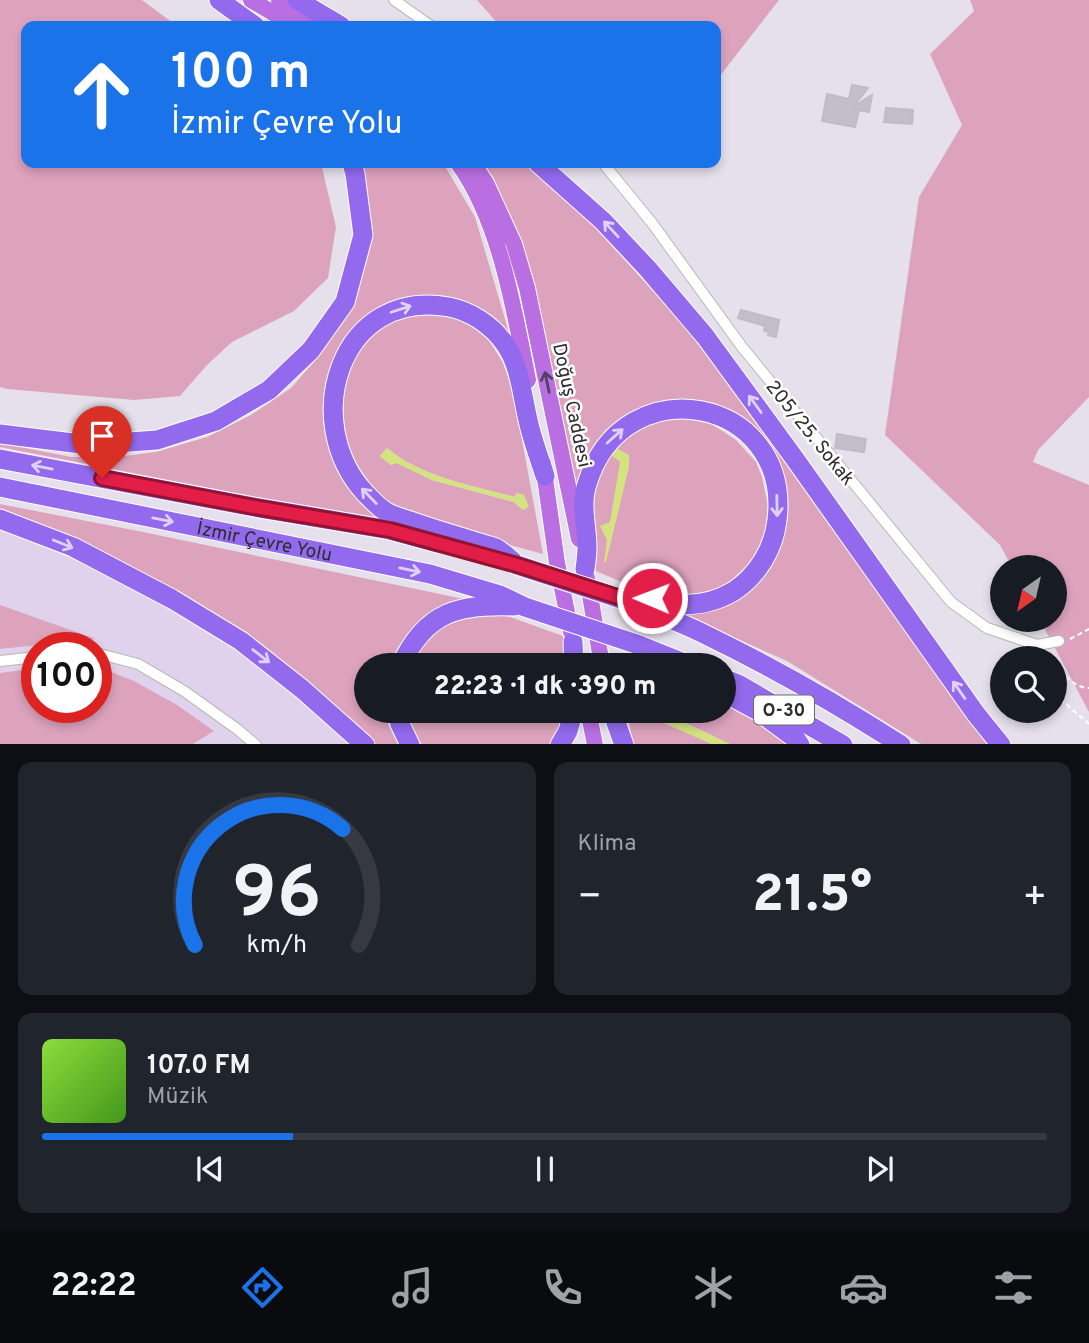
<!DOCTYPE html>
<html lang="tr">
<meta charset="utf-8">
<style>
:root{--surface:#171b24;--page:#20242c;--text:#f1f3f6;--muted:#9ea1a6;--line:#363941;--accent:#1a73e8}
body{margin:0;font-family:Overpass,sans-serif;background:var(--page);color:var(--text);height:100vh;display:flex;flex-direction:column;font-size:26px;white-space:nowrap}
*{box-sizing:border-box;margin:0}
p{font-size:23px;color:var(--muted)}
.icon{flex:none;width:38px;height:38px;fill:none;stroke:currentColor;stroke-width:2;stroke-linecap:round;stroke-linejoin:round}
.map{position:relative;height:744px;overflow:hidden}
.details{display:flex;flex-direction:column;gap:18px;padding:18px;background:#0d0f14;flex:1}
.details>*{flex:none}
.banner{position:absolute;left:21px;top:21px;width:700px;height:147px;border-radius:14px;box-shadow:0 4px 10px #0003;background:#1a73e8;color:#fff;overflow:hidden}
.needle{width:46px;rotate:214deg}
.fabs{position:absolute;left:990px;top:555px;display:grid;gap:14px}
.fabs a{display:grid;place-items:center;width:77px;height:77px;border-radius:50%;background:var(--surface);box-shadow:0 4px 10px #0003;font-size:35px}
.speed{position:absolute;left:21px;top:632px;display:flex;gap:14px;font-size:35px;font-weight:700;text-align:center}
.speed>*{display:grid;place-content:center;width:91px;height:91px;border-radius:50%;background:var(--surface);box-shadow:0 4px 10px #0003;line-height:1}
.speed .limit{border:10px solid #d22;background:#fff;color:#111}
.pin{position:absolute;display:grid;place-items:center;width:60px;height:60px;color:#fff;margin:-72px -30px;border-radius:50% 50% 50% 0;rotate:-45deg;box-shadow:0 0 7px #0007}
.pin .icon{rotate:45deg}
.me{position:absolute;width:77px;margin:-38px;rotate:271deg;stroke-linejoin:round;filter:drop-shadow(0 0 5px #0008)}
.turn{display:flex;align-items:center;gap:24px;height:147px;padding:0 35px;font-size:32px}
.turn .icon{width:91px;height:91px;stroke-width:2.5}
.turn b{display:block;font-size:49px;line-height:60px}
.big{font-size:52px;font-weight:800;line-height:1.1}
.details .card{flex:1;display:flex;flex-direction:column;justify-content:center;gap:10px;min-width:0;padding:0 24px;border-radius:14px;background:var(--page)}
.details .dial{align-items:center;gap:0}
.dial svg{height:182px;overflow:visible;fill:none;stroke:var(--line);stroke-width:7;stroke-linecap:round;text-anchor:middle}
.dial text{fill:var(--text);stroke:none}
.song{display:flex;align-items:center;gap:21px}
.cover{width:84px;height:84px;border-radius:10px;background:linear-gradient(135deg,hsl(90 70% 55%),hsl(100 70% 35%))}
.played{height:7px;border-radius:4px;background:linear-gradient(90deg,var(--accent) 25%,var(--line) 25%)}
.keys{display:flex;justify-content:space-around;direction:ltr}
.heat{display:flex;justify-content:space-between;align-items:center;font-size:38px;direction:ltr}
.details .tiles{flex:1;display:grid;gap:18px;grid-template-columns:1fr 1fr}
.card:last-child{grid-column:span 2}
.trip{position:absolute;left:354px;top:653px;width:382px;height:70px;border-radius:35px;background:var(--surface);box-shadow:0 4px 10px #0003;font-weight:800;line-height:70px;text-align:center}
.tab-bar{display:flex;height:112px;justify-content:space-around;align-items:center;background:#090b0e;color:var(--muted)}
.tab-bar .icon{width:49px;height:49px}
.tab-bar .current{color:var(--accent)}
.tab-bar b{font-size:32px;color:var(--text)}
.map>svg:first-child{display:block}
.education{fill:#e0d2ec;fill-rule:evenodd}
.green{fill:#dda3bd;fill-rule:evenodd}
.water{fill:#d4e27f}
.building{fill:#c3bec8;stroke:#c1bac8;stroke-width:2}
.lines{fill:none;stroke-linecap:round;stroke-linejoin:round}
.minor-casing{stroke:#b4bbb0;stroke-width:12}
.primary-casing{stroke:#fff;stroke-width:18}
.motorway-casing{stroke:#fff;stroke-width:21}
.path{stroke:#fff;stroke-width:2;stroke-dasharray:5 3.5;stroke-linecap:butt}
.minor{stroke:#fff;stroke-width:10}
.primary{stroke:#b96fe2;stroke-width:16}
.motorway{stroke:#936aee;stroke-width:19}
.motorway-bridge-casing{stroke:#fff;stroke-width:21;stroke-linecap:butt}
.motorway-bridge{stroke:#936aee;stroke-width:19}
.oneway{stroke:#dfd2fa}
.oneway2{stroke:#564063}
.route-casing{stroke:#92132f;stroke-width:18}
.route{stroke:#e11d48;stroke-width:12}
.labels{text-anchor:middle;stroke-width:5;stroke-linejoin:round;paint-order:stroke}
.shield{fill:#fff;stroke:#6b6b6b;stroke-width:2}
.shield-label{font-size:18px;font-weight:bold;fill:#2c2c2c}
.street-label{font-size:19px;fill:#2c2c2c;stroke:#fff}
</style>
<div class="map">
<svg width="1089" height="745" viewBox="0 0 1089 745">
<rect width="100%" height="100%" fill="#e5e0ec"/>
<path class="education" d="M0,528L107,574L218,635L254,663L352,744H0ZM37,648H96V707H37Z"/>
<path class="green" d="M0,0H142L177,26H26V163H321L336,227L328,278L294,311L232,342L207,365L180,396L134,400L7,389L0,387Z
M477,0H779L716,81V26H500Z
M970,0H1089V397L1038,450L1033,462L1089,485V712L1040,620H1055V567H1012L1000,545L885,435L919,197L962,125L930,54L974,11Z
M361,163H443L475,217L514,350L455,303L362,324L325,403L328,441L339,471L398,525L0,447V443L71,457H117L156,452L207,437L251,415L291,388L321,354L345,314L368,234L367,187Z
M478,163H523L585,216L686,328L708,355L990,744H921L787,661L681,614L754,579L779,490L750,432L652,409L578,494L521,248Z
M434,313L464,320L488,339L502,361L513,391L543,554L426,522L382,502L342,441L339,380L353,352L375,330L403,317ZM387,448C421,477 471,485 514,497L517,493L523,510L514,502L432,480L396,462L391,465L380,456Z
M682,418L711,424L724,432L736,440L756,462L762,477L768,506L765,535L751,561L730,582L719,590L689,598L645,592L596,571L592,554V483L626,435L653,422Z
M0,504L143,532L464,599C433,609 400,633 390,665H366V710L386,711L388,724L398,744H375L302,678L0,513Z
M0,605L96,639L0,649Z
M499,613L563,636L568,665H408L411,655L448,618Z
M96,666L134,681L177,705L214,731L193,744H0V673L37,668V707H96Z
M723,698L791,744H730L660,711L723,710Z
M404,711H568L551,745L422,744L413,734Z
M627,711H637L712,744H633Z"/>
<path class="water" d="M387,448C421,477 471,485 514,497L517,493L524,495L529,507L523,510L514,502L432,480L396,463L391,465L380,456Z
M616,448L629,455V467L606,562H604L607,540L600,526L610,522L620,462L610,454Z
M637,711H659L730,744H712Z"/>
<path class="building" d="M852,85L868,88L854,106L872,95L869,112L859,110L855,127L822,121L827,94L849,99Z
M886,108L913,110L912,124L884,122Z
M741,310L779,320L776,337L768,335L769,332L764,331L765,326L738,318Z
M837,434L866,439L864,452L835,448Z"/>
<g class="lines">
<defs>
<path id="minor" d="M394,0L431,26
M603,163L652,223L742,347L951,602L987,628L1037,645L1059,641
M96,653L138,664L184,691L237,729L256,745
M0,661L37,657"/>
<path id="primary" d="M251,0L295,26
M279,0L307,16
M458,163C500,221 514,310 528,380
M473,163L486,183L514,244L527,288L579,539
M543,464L557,563L571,632
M587,578L602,665
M588,710L595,745"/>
<g id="motorway">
<path d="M219,0L255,26"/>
<path d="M297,0L341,26"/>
<path d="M538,163L603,221L648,269L705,336L795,459L976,714L1001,745"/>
<path d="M0,434L89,445L157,440L216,421L269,390L311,350L345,302L363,235L355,174L352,163"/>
<path d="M0,459L254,507L390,530L438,543"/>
<path id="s1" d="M0,487L430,574L500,595L525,607"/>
<path d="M0,519L73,547L172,599L241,641L302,689L365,745"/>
<path d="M517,565C510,559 503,552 496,548C488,545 479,543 470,540C450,534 430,528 410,521C402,518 392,516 385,511C378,507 371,499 365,493C299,421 340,287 449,307C470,311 492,325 505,344C520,365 522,395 528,420C532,439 539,457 545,476"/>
<path d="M585,569C586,562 587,554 587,547C587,527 580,504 587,484C623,364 792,397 777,520C774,548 758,575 734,591C714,603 690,607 667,603C658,601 646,594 637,594C632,594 626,597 621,599"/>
<path d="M632,603C655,613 679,622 702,633C770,666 837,704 901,745"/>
<path d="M573,642L574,665"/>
<path d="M639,645L689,665"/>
<path d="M401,665C426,611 459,604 514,606"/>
<path d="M723,678L738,684L843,745"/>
<path d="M723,692L758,711L796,739L800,745"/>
<path d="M397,710L400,724L410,745"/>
<path d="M613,714L624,745"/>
<path d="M560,745L568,731L574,710"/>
</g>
</defs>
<use href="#minor" class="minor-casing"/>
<use href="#primary" class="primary-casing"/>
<use href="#motorway" class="motorway-casing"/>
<path class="path" d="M1070,639L1089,629
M1055,663C1063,675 1075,688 1089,688
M1055,675L1057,668
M1055,692L1058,697L1089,724"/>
<use href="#minor" class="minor"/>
<use href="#primary" class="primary"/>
<use href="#motorway" class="motorway"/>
<defs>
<path id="motorway-bridge" d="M517,565L621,599
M525,607L639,645"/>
</defs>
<use href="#motorway-bridge" class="motorway-bridge-casing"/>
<use href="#motorway-bridge" class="motorway-bridge"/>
</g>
<defs><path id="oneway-shaft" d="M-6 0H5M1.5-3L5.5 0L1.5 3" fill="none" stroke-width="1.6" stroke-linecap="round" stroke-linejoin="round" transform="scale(1.75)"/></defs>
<g class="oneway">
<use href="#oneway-shaft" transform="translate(611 229) rotate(-133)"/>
<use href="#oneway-shaft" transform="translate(401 309) rotate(-18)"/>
<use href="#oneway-shaft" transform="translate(755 404) rotate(-126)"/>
<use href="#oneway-shaft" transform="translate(615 436) rotate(-42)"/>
<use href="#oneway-shaft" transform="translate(42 467) rotate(-169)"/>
<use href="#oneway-shaft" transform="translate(369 496) rotate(-134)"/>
<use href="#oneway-shaft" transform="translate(777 506) rotate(89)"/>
<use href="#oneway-shaft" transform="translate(163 520) rotate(11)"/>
<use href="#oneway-shaft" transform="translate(63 544) rotate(22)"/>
<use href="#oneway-shaft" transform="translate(410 570) rotate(12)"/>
<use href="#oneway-shaft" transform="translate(261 656) rotate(38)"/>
<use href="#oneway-shaft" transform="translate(959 690) rotate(-125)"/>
</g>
<use class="oneway2" href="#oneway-shaft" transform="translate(547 382) rotate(-102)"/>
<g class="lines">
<defs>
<path id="route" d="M102,478L254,507L390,530L517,565L621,598L637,594L652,598"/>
</defs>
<use href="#route" class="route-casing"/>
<use href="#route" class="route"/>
</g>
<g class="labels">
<rect class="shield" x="754" y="695.5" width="60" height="29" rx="5"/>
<g class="shield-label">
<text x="784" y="716">O-30</text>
</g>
<g class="street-label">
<text transform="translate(573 405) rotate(78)" y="7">Doğuş Caddesi</text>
<text transform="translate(811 432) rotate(51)" y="7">205/25. Sokak</text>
<text dy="7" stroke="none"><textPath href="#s1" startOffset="270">İzmir Çevre Yolu</textPath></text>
</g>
</g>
</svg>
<div class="fabs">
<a><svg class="needle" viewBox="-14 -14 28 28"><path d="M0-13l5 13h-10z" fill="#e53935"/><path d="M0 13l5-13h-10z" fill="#9ea1a6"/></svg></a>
<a><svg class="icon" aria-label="search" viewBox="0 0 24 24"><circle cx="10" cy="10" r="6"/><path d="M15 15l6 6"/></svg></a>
</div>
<div class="speed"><div class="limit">100</div></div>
<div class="pin" style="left:102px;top:478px;background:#d93025"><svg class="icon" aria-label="arrive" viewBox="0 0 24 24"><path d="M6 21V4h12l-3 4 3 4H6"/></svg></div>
<svg class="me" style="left:652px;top:598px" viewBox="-20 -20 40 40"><circle r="17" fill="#e11d48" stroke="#fff" stroke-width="3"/><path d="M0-11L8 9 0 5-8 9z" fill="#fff"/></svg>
<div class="trip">22:23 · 1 dk · 390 m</div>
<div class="banner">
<div class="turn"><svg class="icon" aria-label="ahead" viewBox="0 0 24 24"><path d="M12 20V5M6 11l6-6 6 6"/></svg><div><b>100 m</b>İzmir Çevre Yolu</div></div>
</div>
</div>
<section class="details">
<div class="tiles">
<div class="card dial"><svg viewBox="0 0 100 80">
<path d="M14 69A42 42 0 1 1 86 69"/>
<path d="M14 69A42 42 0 0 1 79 18" stroke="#1a73e8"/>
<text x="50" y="56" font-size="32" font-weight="700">96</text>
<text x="50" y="72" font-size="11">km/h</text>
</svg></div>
<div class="card"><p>Klima</p>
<div class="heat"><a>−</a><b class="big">21.5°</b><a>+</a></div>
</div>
<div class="card">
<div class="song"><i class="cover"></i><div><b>107.0 FM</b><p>Müzik</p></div></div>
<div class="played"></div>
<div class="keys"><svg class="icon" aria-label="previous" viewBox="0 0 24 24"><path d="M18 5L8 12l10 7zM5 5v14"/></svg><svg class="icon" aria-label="pause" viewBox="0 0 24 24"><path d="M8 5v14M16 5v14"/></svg><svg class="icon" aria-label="next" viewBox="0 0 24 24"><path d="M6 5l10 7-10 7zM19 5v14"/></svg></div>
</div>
</div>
</section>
<nav class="tab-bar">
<b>22:22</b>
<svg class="icon current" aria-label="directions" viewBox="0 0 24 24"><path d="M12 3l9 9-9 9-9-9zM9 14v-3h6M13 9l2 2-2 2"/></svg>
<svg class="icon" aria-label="music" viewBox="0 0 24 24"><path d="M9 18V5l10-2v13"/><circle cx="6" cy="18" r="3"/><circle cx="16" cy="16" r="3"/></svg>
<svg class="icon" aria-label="phone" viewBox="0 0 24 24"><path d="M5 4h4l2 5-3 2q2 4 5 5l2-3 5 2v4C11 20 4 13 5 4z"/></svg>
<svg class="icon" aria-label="climate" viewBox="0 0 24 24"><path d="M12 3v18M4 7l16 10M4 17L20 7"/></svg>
<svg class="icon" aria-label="car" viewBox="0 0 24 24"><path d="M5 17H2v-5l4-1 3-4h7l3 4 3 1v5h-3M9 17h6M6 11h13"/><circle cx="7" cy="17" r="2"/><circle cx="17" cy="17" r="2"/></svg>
<svg class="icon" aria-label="filters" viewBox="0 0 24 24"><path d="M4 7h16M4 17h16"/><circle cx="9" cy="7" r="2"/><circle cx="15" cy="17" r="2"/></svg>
</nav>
